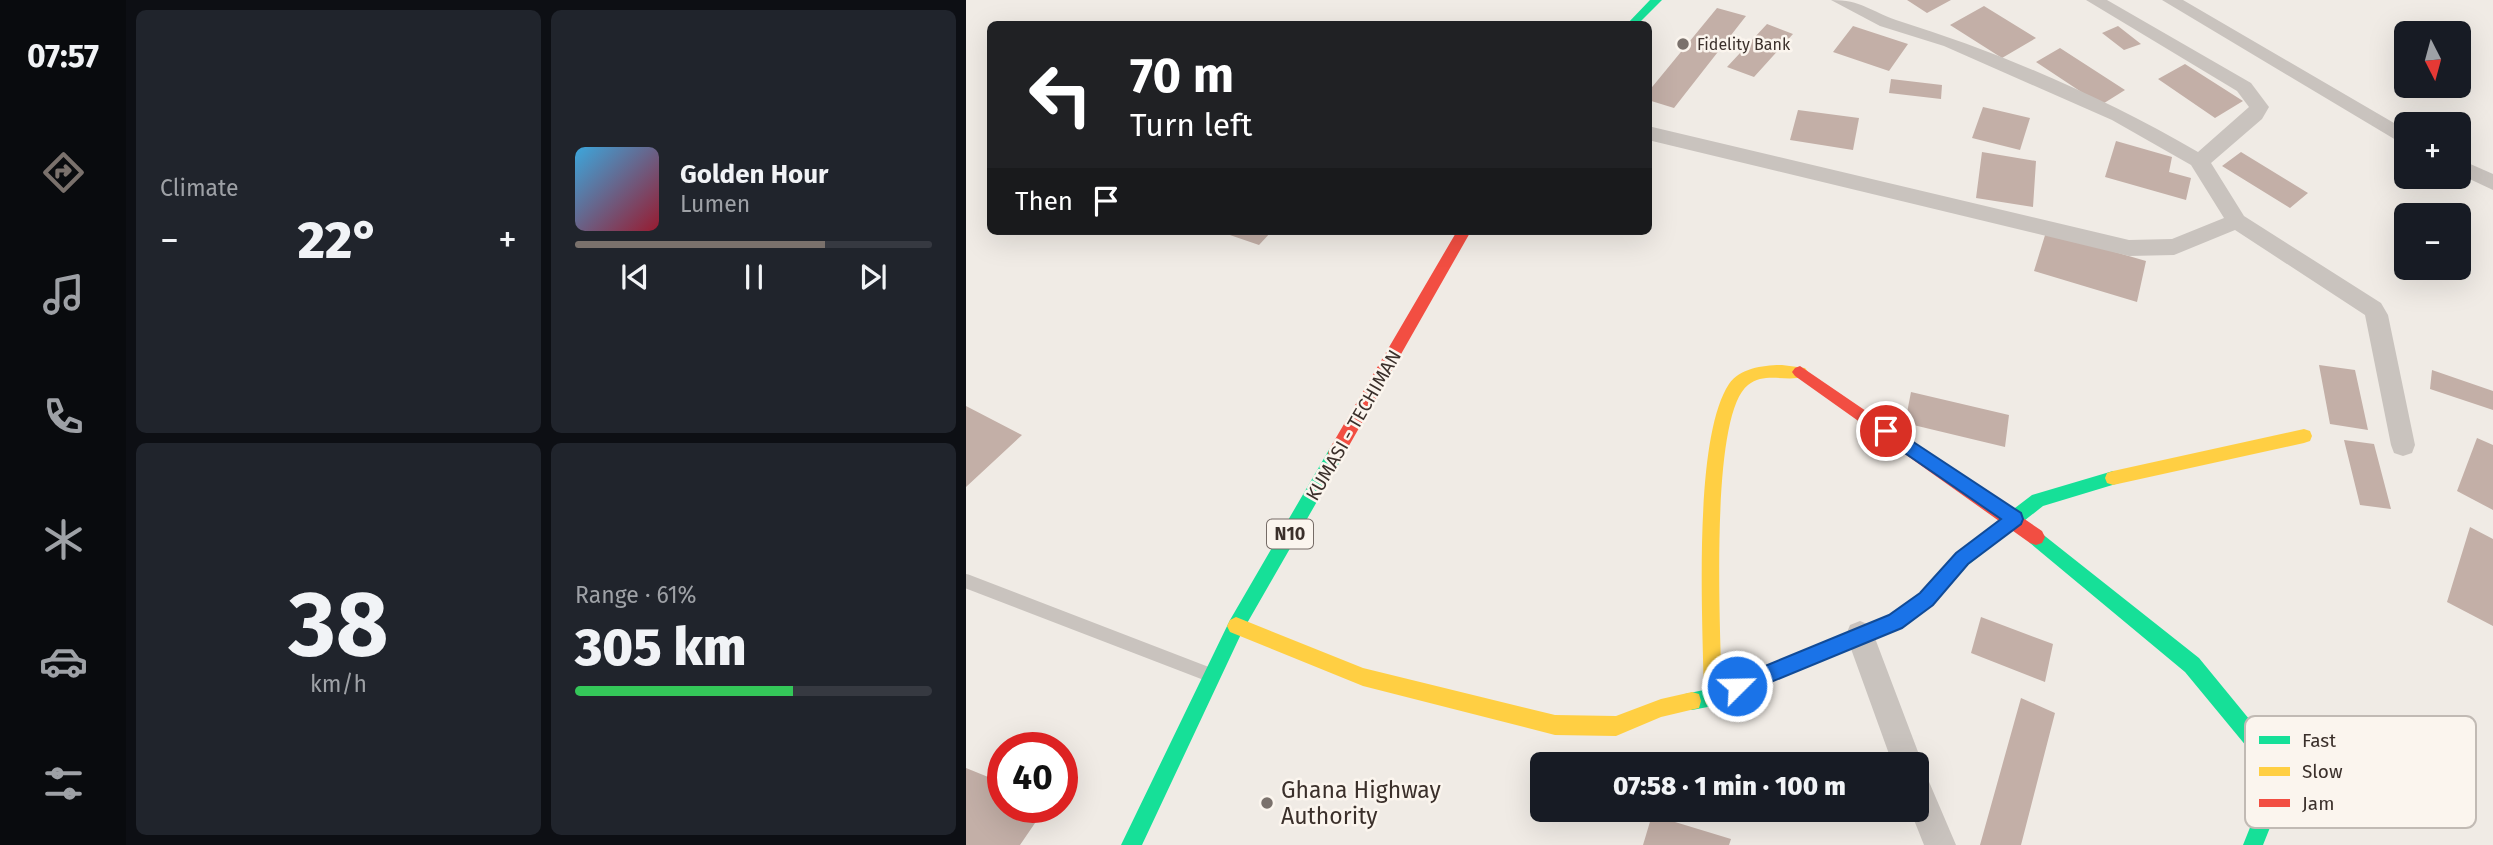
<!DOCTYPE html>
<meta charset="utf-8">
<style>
:root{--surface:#171b24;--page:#20242c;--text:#f1f3f6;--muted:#9ea1a6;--line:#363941;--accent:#7a716c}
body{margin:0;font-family:"Fira Sans",sans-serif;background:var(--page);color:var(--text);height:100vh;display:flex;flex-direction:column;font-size:26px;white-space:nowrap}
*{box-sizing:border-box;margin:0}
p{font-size:23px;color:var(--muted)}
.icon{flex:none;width:38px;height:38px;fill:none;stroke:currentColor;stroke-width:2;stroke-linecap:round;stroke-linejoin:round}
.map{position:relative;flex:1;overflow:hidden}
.side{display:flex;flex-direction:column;gap:10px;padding:10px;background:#0d0f14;width:840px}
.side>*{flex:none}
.banner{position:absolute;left:21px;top:21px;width:665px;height:214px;border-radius:10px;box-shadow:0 7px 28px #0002;background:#202124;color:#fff;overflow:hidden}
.needle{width:46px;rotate:174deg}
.fabs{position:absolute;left:1428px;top:21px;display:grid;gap:14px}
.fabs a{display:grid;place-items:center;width:77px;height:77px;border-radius:10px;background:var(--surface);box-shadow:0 7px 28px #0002;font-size:35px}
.speed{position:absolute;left:21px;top:732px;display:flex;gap:14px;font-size:35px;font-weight:700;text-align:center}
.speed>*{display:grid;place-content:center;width:91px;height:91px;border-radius:50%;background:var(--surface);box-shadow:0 7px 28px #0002;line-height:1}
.speed .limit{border:10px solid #d22;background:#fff;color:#111}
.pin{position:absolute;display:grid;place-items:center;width:60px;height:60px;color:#fff;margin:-30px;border:4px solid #fff;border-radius:50%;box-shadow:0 2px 7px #0007}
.me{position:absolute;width:77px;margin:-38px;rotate:67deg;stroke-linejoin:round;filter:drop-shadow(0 0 5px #0008)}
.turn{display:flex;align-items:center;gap:24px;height:147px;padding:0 28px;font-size:32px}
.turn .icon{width:91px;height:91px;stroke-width:2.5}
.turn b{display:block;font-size:49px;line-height:60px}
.then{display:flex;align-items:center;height:66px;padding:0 28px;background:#0003;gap:14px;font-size:26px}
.big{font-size:52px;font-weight:800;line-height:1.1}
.side .card{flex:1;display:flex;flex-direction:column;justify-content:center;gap:10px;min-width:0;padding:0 24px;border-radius:10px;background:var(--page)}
.side .dial{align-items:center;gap:0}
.dial b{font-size:91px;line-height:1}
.song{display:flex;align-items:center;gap:21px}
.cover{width:84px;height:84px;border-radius:10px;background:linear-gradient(135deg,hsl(200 70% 55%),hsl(350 70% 35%))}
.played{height:7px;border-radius:4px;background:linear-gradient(90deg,var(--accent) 70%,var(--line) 70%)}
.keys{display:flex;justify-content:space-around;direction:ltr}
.heat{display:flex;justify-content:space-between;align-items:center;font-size:38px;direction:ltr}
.charge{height:10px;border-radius:5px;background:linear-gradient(90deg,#34c759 61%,var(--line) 0)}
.side .tiles{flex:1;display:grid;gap:10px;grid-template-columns:repeat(2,1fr)}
.trip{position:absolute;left:564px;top:752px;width:399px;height:70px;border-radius:10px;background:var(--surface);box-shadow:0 7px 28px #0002;font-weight:800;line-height:70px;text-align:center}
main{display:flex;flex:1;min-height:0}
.menu{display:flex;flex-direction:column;width:126px;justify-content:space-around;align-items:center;background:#090b0e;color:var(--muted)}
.menu .icon{width:49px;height:49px}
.menu .active{color:var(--accent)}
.menu b{font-size:32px;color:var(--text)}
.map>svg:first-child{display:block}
.building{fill:#c3afa7}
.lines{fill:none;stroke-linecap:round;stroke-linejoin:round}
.lane{stroke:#c9c3be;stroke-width:14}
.street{fill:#c9c3be;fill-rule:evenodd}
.fast{fill:#16e098;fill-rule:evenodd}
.slow{fill:#ffcf43;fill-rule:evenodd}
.jam{fill:#f24e42;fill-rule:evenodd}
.route{fill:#1a73e8;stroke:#114b97;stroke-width:2}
.poi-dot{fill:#7a716c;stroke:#fbf5ee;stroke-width:2.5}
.labels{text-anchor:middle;stroke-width:5;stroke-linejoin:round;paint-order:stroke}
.far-poi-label{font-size:16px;fill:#3b302b;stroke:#fbf5ee;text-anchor:start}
.shield{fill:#fbf5ee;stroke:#756b66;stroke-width:2}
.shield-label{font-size:18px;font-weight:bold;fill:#3b302b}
.street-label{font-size:19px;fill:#3b302b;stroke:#fbf5ee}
.near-poi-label{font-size:23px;fill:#3b302b;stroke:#fbf5ee;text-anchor:start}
.key{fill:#fbf5ee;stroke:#c1bab4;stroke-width:2}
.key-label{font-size:19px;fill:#3b302b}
</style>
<main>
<nav class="menu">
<b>07:57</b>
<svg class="icon active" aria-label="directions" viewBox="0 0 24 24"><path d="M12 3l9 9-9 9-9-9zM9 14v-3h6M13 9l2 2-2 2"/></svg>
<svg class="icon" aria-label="music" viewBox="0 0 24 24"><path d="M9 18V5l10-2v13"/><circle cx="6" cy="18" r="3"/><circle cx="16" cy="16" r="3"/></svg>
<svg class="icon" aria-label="phone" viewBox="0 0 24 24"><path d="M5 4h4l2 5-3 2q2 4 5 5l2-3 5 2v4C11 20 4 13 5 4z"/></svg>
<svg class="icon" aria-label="climate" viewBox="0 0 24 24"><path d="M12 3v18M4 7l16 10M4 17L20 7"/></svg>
<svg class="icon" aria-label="car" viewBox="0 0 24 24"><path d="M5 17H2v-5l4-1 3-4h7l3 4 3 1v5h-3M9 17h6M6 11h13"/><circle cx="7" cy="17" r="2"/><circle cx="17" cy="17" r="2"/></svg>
<svg class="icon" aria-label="filters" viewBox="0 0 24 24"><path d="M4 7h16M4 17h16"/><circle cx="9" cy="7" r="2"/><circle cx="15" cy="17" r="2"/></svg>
</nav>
<section class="side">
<div class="tiles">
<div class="card"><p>Climate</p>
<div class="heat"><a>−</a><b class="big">22°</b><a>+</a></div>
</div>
<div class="card">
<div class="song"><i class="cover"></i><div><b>Golden Hour</b><p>Lumen</p></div></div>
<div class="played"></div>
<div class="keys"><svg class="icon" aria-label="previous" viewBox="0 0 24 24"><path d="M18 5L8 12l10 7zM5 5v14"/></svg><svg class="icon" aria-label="pause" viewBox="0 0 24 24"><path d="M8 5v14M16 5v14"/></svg><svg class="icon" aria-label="next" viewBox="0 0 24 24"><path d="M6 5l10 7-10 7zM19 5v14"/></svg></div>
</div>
<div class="card dial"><b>38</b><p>km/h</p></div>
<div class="card"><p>Range · 61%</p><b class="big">305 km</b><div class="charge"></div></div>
</div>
</section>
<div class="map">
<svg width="1527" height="845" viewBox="0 0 1527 845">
<rect width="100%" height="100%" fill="#f0ebe5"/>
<path class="building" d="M941,0H985L961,13Z
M1018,6L1070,38L1036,58L984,25Z
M751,8L780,16L708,108L682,100V92Z
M801,24L827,34L788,77L761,67Z
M887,26L942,44L923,71L867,52Z
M1152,26L1175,44L1158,50L1136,33Z
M1094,48L1159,90L1135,105L1070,62Z
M1219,64L1277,101L1249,118L1192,79Z
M925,79L976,85L975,99L923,93Z
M1017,107L1064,118L1054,150L1006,138Z
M832,110L893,118L887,150L824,140Z
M1150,141L1206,157L1203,172L1225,178L1220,200L1139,177Z
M1016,152L1070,161L1067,207L1010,198Z
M1275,152L1342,193L1324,208L1256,166Z
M260,231H306L293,245L258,233Z
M1080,232L1180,261L1171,302L1068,271Z
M1353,365L1389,370L1402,430L1364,424Z
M1466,370L1527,391V410L1464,389Z
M945,392L1043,415L1039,447L939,423Z
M0,406L56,435L0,487Z
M1511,438L1527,445V510L1491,491Z
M1378,440L1408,444L1425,509L1394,505Z
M1504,527L1527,539V626L1481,602Z
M1015,617L1087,644L1079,682L1005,653Z
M1055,698L1089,713L1055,845H1014Z
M0,768L37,783V807H80L54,845H0Z
M686,815L765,839L763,845H677Z"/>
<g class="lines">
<path class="lane" d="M0,581L239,673"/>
<path class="street" d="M865,0C896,0 904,11 930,20C1036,53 1137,97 1232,152L1283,107L1271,91L1120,0H1141L1285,83L1303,107L1296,119L1245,163L1278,216L1415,303L1422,315L1449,445L1446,453L1437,456L1428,453L1425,445L1399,315L1269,230L1208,255L1163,256L682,140V126L1163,240L1206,239L1258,218L1225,165L1146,120L978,46L914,26Z
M1196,0H1217L1440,130V146Z
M1493,159L1527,174V190L1493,174Z
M894,621L904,625L957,765L953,774L961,777L990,845H958L944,810H950V765H927L880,635L884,625Z"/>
<path class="fast" d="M684,0H696L672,24H661Z
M370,446L376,448L378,453L376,458L276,632L176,845H155L264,620L364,448Z
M1147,471L1153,473L1155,478L1153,483L1077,506L1002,565L966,605L936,627L747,706L726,710L719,708L717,701L719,694L747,688L924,615L954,593L990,553L1066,495Z
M1070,529L1233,658L1297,736L1300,743L1307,820L1297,845H1277L1287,820L1281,747L1219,672L1064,543L1061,537L1064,531Z"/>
<path class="slow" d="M816,365L839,368L842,372L839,376C821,383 800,371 782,385C742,416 755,642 756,697L754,704L747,706L740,704L738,697C737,626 726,440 763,384C774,368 798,365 816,365Z
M1338,429L1344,431L1346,436L1344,441L1338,443L1147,485L1141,483L1139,478L1141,473L1147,471Z
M270,617L397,668L589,715L650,716L695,699L726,692L733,694L735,701L733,708L695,717L650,736L589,735L397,686L264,632L261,626L264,620Z"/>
<path class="jam" d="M491,231H505L376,458L370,460L364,458L362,453L364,448Z
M834,366L1076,531L1079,537L1076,543L1070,545L1064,543L829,376L826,372L829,368Z"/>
</g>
<path class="route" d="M920,424L1055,513L1057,519L1055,524L1002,564L967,605L936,628L771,696L765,693L762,686L765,680L923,615L954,593L990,553L1035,519L914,436V426Z"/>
<g class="poi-dot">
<circle cx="717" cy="44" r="7"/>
<circle cx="301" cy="803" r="7"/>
</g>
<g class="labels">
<g class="far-poi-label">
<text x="731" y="50">Fidelity Bank</text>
</g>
<rect class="shield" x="301" y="519.5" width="46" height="29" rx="5"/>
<g class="shield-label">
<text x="324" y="540">N10</text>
</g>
<g class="street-label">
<text transform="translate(387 425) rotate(-60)" y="7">KUMASI - TECHIMAN</text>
</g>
<g class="near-poi-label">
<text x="315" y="798">Ghana Highway<tspan x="315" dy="26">Authority</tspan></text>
</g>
</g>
<rect x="1279" y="716" width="231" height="112" rx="10" class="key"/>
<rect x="1293" y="736" width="31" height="8" fill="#16e098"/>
<rect x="1293" y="767" width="31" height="9" fill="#ffcf43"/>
<rect x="1293" y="799" width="31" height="8" fill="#f24e42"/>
<g class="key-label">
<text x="1336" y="747">Fast</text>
<text x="1336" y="778">Slow</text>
<text x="1336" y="810">Jam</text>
</g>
</svg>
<div class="fabs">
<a><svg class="needle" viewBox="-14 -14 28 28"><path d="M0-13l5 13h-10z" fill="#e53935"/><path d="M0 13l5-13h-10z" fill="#9ea1a6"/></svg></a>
<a>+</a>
<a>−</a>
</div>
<div class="speed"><div class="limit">40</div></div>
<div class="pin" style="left:920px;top:431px;background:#d93025"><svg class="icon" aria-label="arrive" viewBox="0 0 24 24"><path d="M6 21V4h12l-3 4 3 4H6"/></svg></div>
<svg class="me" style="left:771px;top:686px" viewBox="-20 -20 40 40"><circle r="17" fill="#1a73e8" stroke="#fff" stroke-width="3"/><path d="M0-11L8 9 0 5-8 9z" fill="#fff"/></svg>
<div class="trip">07:58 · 1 min · 100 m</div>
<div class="banner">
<div class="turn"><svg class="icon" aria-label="left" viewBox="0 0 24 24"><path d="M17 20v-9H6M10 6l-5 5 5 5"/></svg><div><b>70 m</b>Turn left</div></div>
<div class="then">Then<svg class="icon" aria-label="arrive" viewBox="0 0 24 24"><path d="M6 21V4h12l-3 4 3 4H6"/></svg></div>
</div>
</div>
</main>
